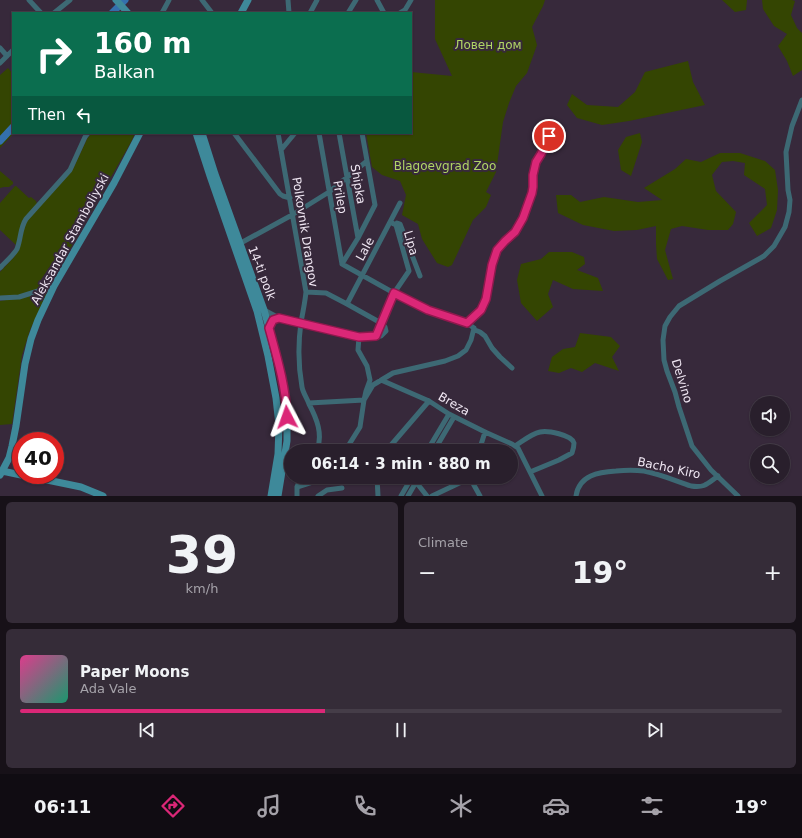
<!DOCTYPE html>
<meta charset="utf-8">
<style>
:root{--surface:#291f2c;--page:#352c38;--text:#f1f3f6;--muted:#a5a2a9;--line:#453d48;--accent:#db2777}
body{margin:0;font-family:"DejaVu Sans",sans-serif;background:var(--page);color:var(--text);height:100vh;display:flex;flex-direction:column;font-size:15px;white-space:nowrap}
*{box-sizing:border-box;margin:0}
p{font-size:13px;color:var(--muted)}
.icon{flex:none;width:22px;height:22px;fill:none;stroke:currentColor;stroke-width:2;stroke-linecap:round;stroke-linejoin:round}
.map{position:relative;height:496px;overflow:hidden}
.panel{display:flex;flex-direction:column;gap:6px;padding:6px;background:#171118;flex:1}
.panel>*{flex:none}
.guide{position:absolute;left:12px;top:12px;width:400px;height:122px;border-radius:0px;box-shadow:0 1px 3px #0004,0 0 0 1px var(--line);background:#0b6e4f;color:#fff;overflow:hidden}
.buttons{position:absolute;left:750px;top:396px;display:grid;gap:8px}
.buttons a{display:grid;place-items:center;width:40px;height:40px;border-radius:50%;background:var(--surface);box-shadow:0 1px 3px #0004,0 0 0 1px var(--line);font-size:20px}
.speed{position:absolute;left:12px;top:432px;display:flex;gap:8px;font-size:20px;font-weight:700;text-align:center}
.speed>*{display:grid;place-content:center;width:52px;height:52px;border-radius:50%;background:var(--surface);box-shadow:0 1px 3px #0004,0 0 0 1px var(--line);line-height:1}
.speed .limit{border:6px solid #d22;background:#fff;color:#111}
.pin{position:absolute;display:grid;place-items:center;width:34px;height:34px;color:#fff;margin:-17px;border:2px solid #fff;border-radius:50%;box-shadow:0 1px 4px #0007}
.me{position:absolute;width:44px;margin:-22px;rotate:356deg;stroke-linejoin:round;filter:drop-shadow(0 0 3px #0008)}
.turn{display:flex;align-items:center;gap:14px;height:84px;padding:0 16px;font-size:18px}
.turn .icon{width:52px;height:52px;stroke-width:2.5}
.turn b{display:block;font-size:28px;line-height:34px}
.then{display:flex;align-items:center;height:38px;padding:0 16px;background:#0003;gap:8px;font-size:15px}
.big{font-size:30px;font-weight:700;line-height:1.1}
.panel .tile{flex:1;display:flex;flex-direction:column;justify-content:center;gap:6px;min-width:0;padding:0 14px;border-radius:6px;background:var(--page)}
.panel .dial{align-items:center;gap:0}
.dial b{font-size:52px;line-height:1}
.song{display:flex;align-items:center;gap:12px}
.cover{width:48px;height:48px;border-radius:6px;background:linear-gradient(135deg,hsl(330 70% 55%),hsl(160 70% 35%))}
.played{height:4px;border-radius:2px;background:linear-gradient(90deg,var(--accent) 40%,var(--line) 40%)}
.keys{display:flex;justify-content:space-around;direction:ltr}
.heat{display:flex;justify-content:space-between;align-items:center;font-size:22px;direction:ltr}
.panel .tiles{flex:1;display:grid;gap:6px;grid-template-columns:1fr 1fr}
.tile:last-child{grid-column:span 2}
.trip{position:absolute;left:284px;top:444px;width:234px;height:40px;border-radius:20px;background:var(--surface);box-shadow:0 1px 3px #0004,0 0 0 1px var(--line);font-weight:700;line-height:40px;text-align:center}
.tab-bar{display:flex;height:64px;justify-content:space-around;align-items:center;background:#100c12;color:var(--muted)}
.tab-bar .icon{width:28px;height:28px}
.tab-bar .selected{color:var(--accent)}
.tab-bar b{font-size:18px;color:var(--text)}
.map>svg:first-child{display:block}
.green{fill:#344502}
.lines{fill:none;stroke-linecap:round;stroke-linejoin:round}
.river{stroke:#3470ad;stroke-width:7}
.street{stroke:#3d6974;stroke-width:5}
.secondary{stroke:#3e899a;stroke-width:7}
.route-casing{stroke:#8e194d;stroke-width:10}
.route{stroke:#db2777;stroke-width:7}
.labels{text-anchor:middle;stroke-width:4;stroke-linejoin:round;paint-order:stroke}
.park-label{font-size:12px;fill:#b0d565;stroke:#37293b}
.street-label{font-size:12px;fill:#f0e7f3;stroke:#37293b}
</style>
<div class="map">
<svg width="802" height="496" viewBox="0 0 802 496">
<rect width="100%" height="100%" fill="#37293b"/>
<path class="green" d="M435,0H545L543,6L532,27L537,45L527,73L516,86L509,103L503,122L496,172L486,192L491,195L486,207L473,220L452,265L448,267L437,263L422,239L418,224L402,215L406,195L400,181L382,175L372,167L366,133H411V72L452,76L435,39Z
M722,0H747L746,10L735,12Z
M762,0H792L795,1L791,15L797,28L802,33V70L793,76L787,61L778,46L787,34L774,26L763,9Z
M688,61L693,82L705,105L629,121L602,125L577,118L567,105L572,94L587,105L618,107L635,92L645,72Z
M8,68L13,74L14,133L0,148V75Z
M92,133H135L131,142L66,256L55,259L40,281L39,289L19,295L0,296V272L15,256L27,220L45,201L73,169L87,139Z
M640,133L642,142L631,176L621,170L618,150L626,137Z
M720,153H740L765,161L775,170L778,190L777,210L771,228L757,236L749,223L767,205L765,189L744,175L745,163L733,161L722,162L712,175L716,191L736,212L733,224L728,230H708L682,226L671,229L665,250L673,279L668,280L657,259L656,244V226L637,230L614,231L583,225L558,213L556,195H571L580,202L604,197L638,202L662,200L644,188L675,169L686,159L701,162Z
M0,171L13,182V184L9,187H4L0,188Z
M15,186H16L29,198L31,197L36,201L37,204L23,220L16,245L0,230V203Z
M549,252H572L584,257L585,264L577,270L598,278L603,291L573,289L553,280L548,294L553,307L537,321L521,303L517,280L521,264L541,259Z
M48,291L30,330L22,355L12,424L0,425V301L19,298Z
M580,333L611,337L620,346L612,357L619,371L595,363L582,372L571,368L559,373L548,371L552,357L563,349L575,347Z"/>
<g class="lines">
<path class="river" d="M112,13L125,0
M0,141L13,127"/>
<path class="street" d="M29,0L41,13
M202,0L212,13
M288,0L289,13
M377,0L384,13
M54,13L70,0
M162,13L169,0
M310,13L317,0
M348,13L356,0
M400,13L405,10L411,0
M0,48L7,56
M0,63L13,50
M234,133L280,194L283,196L290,198
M278,133L306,292C305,302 303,312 301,322C298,344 298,365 302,387C303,393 307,398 309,404C317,419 323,434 317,451
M319,133L342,264
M339,133L358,238
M281,150L295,133
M396,225L397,223L400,224L420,276
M239,244L292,215L329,192L367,161
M342,264L394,293L428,310L467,323L474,328L475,330L480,332L485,336L492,348L500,357L512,368
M342,264L358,238L375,205L362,133
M0,268C5,262 13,256 17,249C21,239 20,228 26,219L70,170L85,137L88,133
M0,298L19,297L54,286
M347,304L400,203
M262,310H264L279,318L359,337L381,336L386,331L385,327L381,323L347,304L326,293L306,292
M467,323C471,319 477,315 481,310C491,297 488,268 496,251C501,241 513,236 519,226C525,216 532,198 533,186C534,179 534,172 535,165C536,160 539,158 541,154C546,144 550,133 553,122
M376,336L394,293L409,271L396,225L390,222
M381,380L429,401L449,414L485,432L512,444L518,448L542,496
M364,400L373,385L393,373L445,361L458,356L466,350L471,340L474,328
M309,403L364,400
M515,446C523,441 531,434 540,432C547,430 572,435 574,443C574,447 573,450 572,453L559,460L530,472
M345,451L360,427L364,400L366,391L370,380L367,366L358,350L359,337
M386,451L429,401
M427,451L449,414
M434,451L454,417
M479,451L485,432
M377,477L378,496
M471,477L470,478L480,496
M416,482L427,496
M297,487L328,477
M297,496V487L301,477
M318,496L327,490L342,488
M401,496L412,477
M408,496L419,477
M432,496L470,478
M576,496C579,475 599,472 616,471C626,470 635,470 644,471C660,474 676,481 691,486C705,488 707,484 718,476
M738,496L711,470L692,446L679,407L675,392L667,371L664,360L663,340L665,326L670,317L679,306L720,281L764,256L774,246L785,227L789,212L790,200L788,190L786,152L792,126L802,100"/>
<path class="secondary" d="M116,0L128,13
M241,13L248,0
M196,133L210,176L257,311L268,356L276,398L279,425L278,454L271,496
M202,133L215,174L264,310L276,353L285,392L287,417V441L278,496
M269,328L273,320L279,318
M2,471L21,475
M0,475L9,458L12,446L16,426L25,364L31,339L38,320L54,286L114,183L140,133
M23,475L81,487L103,496"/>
</g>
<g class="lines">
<defs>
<path id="route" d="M287,417C286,387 277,357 269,328L273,320L279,318L359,337L376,336L394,293L428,310L467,323L481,310L486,299L492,265L497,250L505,241L515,232L523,218L532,193L533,187V175L536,162L541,154L549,136"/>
</defs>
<use href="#route" class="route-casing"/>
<use href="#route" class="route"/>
</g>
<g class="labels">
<g class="park-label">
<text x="488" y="49">Ловен дом</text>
<text x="445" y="170">Blagoevgrad Zoo</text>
</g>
<g class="street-label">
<text transform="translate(358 184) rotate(80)" y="4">Shipka</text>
<text transform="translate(340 197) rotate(80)" y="4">Prilep</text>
<text transform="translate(305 232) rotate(81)" y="4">Polkovnik Drangov</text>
<text transform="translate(70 239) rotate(-61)" y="4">Aleksandar Stamboliyski</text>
<text transform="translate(411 243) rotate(74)" y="4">Lipa</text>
<text transform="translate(365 249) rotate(-62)" y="4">Lale</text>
<text transform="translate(262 273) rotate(69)" y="4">14-ti polk</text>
<text transform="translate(682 381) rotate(73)" y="4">Delvino</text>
<text transform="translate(454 404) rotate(30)" y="4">Breza</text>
<text transform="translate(669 468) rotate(12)" y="4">Bacho Kiro</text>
</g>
</g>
</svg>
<div class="buttons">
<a><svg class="icon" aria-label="sound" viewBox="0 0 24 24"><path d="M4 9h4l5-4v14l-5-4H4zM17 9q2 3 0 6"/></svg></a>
<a><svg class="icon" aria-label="search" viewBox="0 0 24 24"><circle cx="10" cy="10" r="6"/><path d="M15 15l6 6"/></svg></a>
</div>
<div class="speed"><div class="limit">40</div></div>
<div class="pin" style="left:549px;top:136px;background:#d93025"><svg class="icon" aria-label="arrive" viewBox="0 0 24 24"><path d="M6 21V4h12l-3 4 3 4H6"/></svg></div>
<svg class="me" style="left:287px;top:417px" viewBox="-20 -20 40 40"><path d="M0-17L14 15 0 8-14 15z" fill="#db2777" stroke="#fff" stroke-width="4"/></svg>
<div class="trip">06:14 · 3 min · 880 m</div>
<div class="guide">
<div class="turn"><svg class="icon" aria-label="right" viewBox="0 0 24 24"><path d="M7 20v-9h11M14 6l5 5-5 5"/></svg><div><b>160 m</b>Balkan</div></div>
<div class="then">Then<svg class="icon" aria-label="left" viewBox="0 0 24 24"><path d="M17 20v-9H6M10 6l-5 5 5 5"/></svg></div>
</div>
</div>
<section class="panel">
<div class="tiles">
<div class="tile dial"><b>39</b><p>km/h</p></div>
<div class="tile"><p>Climate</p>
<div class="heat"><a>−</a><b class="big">19°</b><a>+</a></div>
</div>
<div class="tile">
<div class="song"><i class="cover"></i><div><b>Paper Moons</b><p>Ada Vale</p></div></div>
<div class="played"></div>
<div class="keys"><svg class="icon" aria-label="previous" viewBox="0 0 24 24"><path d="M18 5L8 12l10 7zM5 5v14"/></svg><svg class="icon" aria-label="pause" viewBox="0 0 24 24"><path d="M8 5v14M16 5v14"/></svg><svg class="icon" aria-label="next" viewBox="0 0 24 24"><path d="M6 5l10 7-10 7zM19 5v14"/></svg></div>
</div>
</div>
</section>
<nav class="tab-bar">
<b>06:11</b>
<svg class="icon selected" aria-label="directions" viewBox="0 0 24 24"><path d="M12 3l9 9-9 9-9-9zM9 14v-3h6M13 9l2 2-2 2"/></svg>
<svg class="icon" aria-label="music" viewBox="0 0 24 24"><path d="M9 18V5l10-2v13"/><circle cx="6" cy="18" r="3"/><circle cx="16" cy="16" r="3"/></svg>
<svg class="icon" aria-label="phone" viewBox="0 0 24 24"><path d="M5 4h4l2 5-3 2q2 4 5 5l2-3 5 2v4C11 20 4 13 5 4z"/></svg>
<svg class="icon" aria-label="climate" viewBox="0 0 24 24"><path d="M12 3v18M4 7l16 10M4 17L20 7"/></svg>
<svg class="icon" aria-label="car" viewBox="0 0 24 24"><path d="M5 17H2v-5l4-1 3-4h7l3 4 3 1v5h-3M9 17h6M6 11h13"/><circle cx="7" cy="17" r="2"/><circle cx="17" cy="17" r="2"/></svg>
<svg class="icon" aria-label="filters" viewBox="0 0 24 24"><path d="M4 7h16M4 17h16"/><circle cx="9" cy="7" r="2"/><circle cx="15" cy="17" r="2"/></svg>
<b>19°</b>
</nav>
